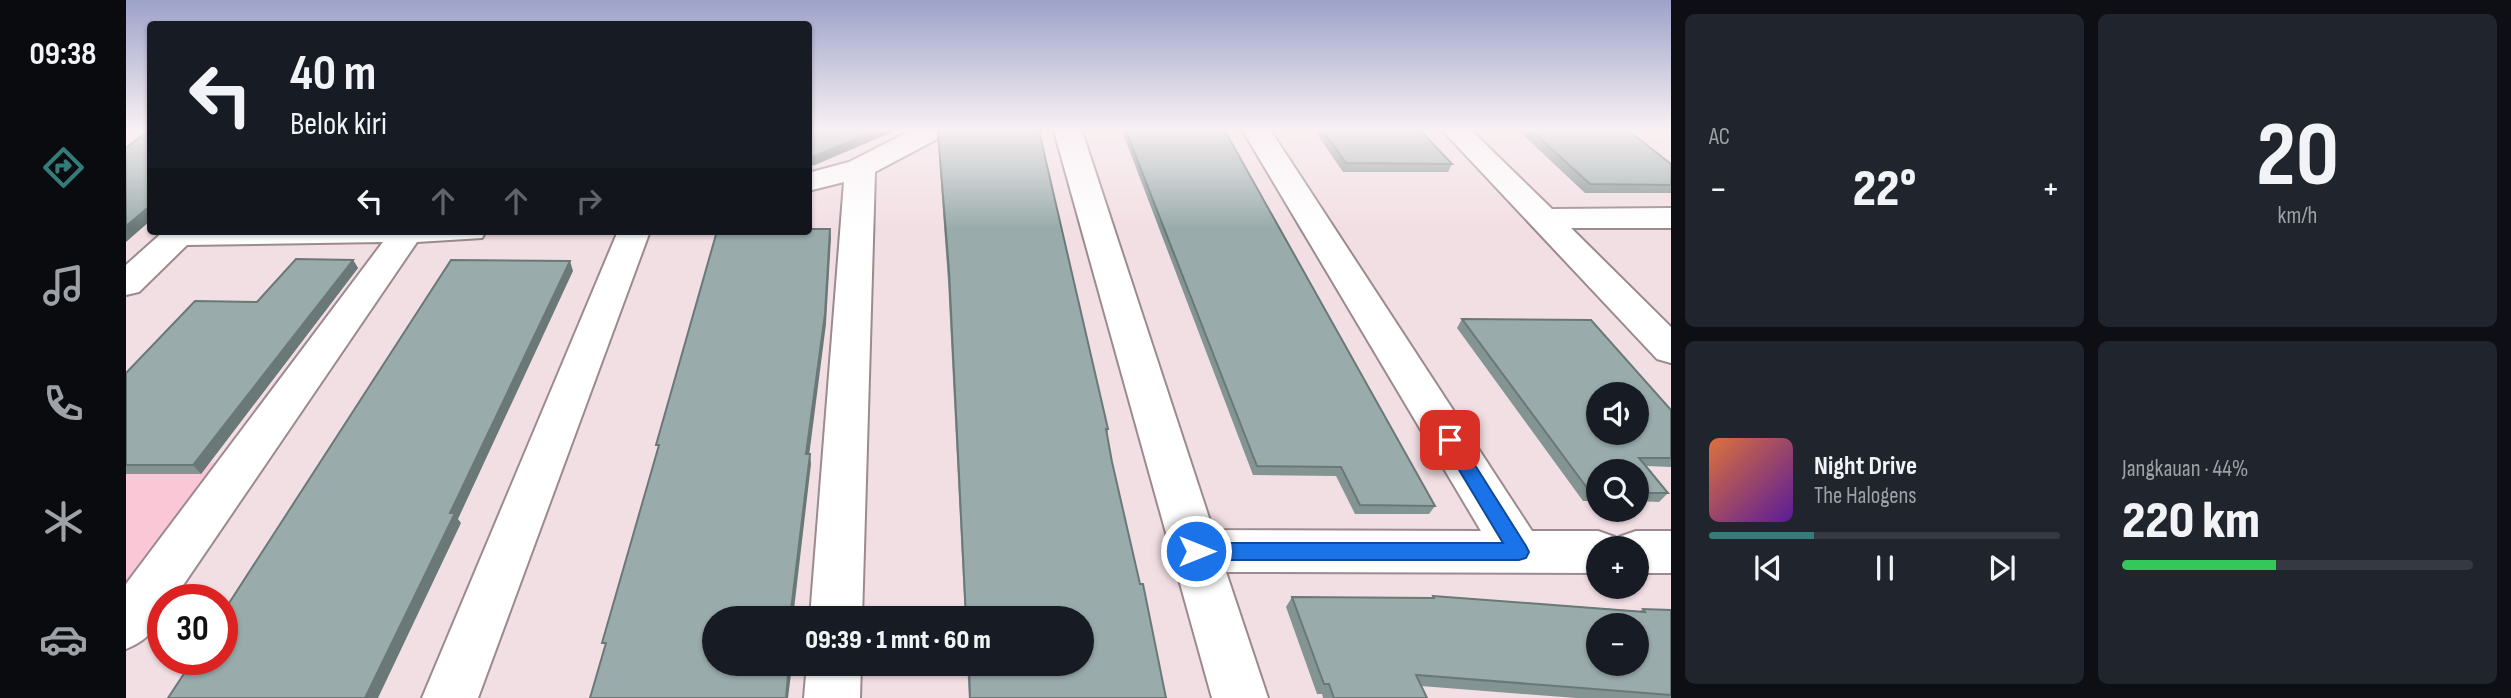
<!DOCTYPE html>
<html lang="id">
<meta charset="utf-8">
<style>
:root{--surface:#171b24;--page:#20242c;--text:#f1f3f6;--muted:#9ea1a6;--line:#363941;--accent:#337c7a}
body{margin:0;font-family:"Sofia Sans Condensed",sans-serif;background:var(--page);color:var(--text);height:100vh;display:flex;flex-direction:column;font-size:26px;white-space:nowrap}
*{box-sizing:border-box;margin:0}
p{font-size:23px;color:var(--muted)}
.icon{flex:none;width:38px;height:38px;fill:none;stroke:currentColor;stroke-width:2;stroke-linecap:round;stroke-linejoin:round}
.map{position:relative;flex:1;overflow:hidden}
.sheet{display:flex;flex-direction:column;gap:14px;padding:14px;background:#0d0f14;width:840px}
.sheet>*{flex:none}
.top-card{position:absolute;left:21px;top:21px;width:665px;height:214px;border-radius:7px;box-shadow:0 2px 5px #0004;background:#171b24;color:var(--text);overflow:hidden}
.controls{position:absolute;left:1460px;top:382px;display:grid;gap:14px}
.controls a{display:grid;place-items:center;width:63px;height:63px;border-radius:50%;background:var(--surface);box-shadow:0 2px 5px #0004;font-size:35px}
.speed{position:absolute;left:21px;top:584px;display:flex;gap:14px;font-size:35px;font-weight:700;text-align:center}
.speed>*{display:grid;place-content:center;width:91px;height:91px;border-radius:50%;background:var(--surface);box-shadow:0 2px 5px #0004;line-height:1}
.speed .limit{border:10px solid #d22;background:#fff;color:#111}
.pin{position:absolute;display:grid;place-items:center;width:60px;height:60px;color:#fff;margin:-30px;border-radius:14px;box-shadow:0 4px 10px #0006}
.me{position:absolute;width:77px;margin:-38px;rotate:90deg;stroke-linejoin:round;filter:drop-shadow(0 0 5px #0008)}
.turn{display:flex;align-items:center;gap:24px;height:147px;padding:0 28px;font-size:32px}
.turn .icon{width:91px;height:91px;stroke-width:2.5}
.turn b{display:block;font-size:49px;line-height:60px}
.lanes{display:flex;align-items:center;height:66px;padding:0 28px;background:#0003;justify-content:center;gap:35px;direction:ltr}
.lanes .off{opacity:.35}
.big{font-size:52px;font-weight:800;line-height:1.1}
.sheet .card{flex:1;display:flex;flex-direction:column;justify-content:center;gap:10px;min-width:0;padding:0 24px;border-radius:10px;background:var(--page)}
.sheet .dial{align-items:center;gap:0}
.dial b{font-size:91px;line-height:1}
.song{display:flex;align-items:center;gap:21px}
.cover{width:84px;height:84px;border-radius:10px;background:linear-gradient(135deg,hsl(20 70% 55%),hsl(270 70% 35%))}
.played{height:7px;border-radius:4px;background:linear-gradient(90deg,var(--accent) 30%,var(--line) 30%)}
.keys{display:flex;justify-content:space-around;direction:ltr}
.heat{display:flex;justify-content:space-between;align-items:center;font-size:38px;direction:ltr}
.charge{height:10px;border-radius:5px;background:linear-gradient(90deg,#34c759 44%,var(--line) 0)}
.sheet .tiles{flex:1;display:grid;gap:14px;grid-template-columns:repeat(2,1fr)}
.trip{position:absolute;left:576px;top:606px;width:392px;height:70px;border-radius:35px;background:var(--surface);box-shadow:0 2px 5px #0004;font-weight:800;line-height:70px;text-align:center}
main{display:flex;flex:1;min-height:0}
.tab-bar{display:flex;flex-direction:column;width:126px;justify-content:space-around;align-items:center;background:#090b0e;color:var(--muted)}
.tab-bar .icon{width:49px;height:49px}
.tab-bar .current{color:var(--accent)}
.tab-bar b{font-size:32px;color:var(--text)}
.map>svg:first-child{display:block}
.green{fill:#f9c7d6}
.lines{fill:none;stroke-linecap:round;stroke-linejoin:round}
.minor-casing{stroke:#9b8a8e;stroke-width:4}
.minor{fill:#fff;fill-rule:evenodd}
.wall{fill:#849493}
.shaded-wall{fill:#6b7878}
.building{fill:#99acab;stroke:#6b7878;stroke-width:2;fill-rule:evenodd}
.route{fill:#1a73e8;stroke:#114b97;stroke-width:2}
</style>
<main>
<nav class="tab-bar">
<b>09:38</b>
<svg class="icon current" aria-label="directions" viewBox="0 0 24 24"><path d="M12 3l9 9-9 9-9-9zM9 14v-3h6M13 9l2 2-2 2"/></svg>
<svg class="icon" aria-label="music" viewBox="0 0 24 24"><path d="M9 18V5l10-2v13"/><circle cx="6" cy="18" r="3"/><circle cx="16" cy="16" r="3"/></svg>
<svg class="icon" aria-label="phone" viewBox="0 0 24 24"><path d="M5 4h4l2 5-3 2q2 4 5 5l2-3 5 2v4C11 20 4 13 5 4z"/></svg>
<svg class="icon" aria-label="climate" viewBox="0 0 24 24"><path d="M12 3v18M4 7l16 10M4 17L20 7"/></svg>
<svg class="icon" aria-label="car" viewBox="0 0 24 24"><path d="M5 17H2v-5l4-1 3-4h7l3 4 3 1v5h-3M9 17h6M6 11h13"/><circle cx="7" cy="17" r="2"/><circle cx="17" cy="17" r="2"/></svg>
</nav>
<div class="map">
<svg width="1545" height="698" viewBox="0 0 1545 698">
<rect width="100%" height="100%" fill="#f2dfe4"/>
<path class="green" d="M108,462L0,615V464Z"/>
<g class="lines">
<defs>
<path id="minor" d="M784,131H819L815,137L749,172L736,618H684L718,182L682,191V173L723,162Z
M928,131H956L1087,530L1355,531L1117,131H1145L1406,531H1472L1489,537L1491,541L1493,537L1510,531H1545V573H1510V548H1472V573L1100,572L1142,698H1086Z
M1317,131H1346L1426,209L1545,208V228H1445L1545,327V363L1531,359Z
M38,231H360L356,238L291,242L47,600H37C37,625 22,640 0,649V584L257,242L61,245L13,292L0,295V265Z
M492,231H524L352,698H296Z
M681,663H735L734,698H678Z"/>
</defs>
<use href="#minor" class="minor-casing"/>
<use href="#minor" class="minor"/>
</g>
<path class="wall" d="M996,131H1099L1309,506L1303,514H1229L1210,476L1127,475Z
M1189,131H1295L1326,164L1322,172H1217Z
M1393,131H1503L1545,164V193H1459Z
M812,133L982,429L981,435L986,462L1040,698H843L841,663H956V618H839L822,281L812,142Z
M227,260L232,268L75,474H0V373L131,302Z
M1336,319L1545,410V467L1521,466L1542,493L1533,502L1510,501V471H1472V501H1457L1331,328Z
M1307,596L1514,611L1517,609L1545,610V698H1450L1295,686L1301,698H1197L1196,694H1191L1160,607L1166,597L1305,598Z"/>
<path class="shaded-wall" d="M748,131H769L689,165L682,166V157Z
M24,206V221L0,242V226Z
M704,229L705,238L700,324L682,464L680,454Z
M227,260L232,268L75,474L67,465Z
M444,261L447,271L332,519L335,523L252,698H239L324,513Z
M684,454L685,464L667,618H664Z
M663,663H665L666,666L662,698H660Z"/>
<path class="building" d="M682,131H748L689,156L682,157Z
M814,131H913L982,429H980L986,462L1014,584H1017L1040,698H844L843,663H956V618H840L823,271L812,133Z
M1000,131H1099L1309,506L1234,505L1215,467L1131,466Z
M1197,131H1295L1326,164L1220,163Z
M1406,131H1503L1545,164V185L1464,184Z
M18,134H24V206L0,226V148Z
M682,229H704L699,314L680,454H684L664,618H588V663H663L660,698H464L480,643H476L533,445H530L591,231H682Z
M170,259L227,260L67,465H0V373L69,301L131,302Z
M325,260L444,261L324,513H329L239,698H42L67,660H96V614Z
M1336,319L1465,320L1545,410V458H1513L1542,493H1510V471H1472V492H1464ZM1472,394H1510V432H1472Z
M1307,596L1519,612L1517,609L1545,610V695L1290,675L1301,698H1208L1203,684H1198L1166,597L1308,598ZM1472,625H1510V663H1472Z"/>
<linearGradient id="sky" x2="0" y2="1"><stop stop-color="#9da2ca"/><stop offset="0.57" stop-color="#f9f1f3"/><stop offset="1" stop-color="#f9f1f3" stop-opacity="0"/></linearGradient>
<rect width="1545" height="228" fill="url(#sky)"/>
<path class="route" d="M1324,433L1330,435L1400,546L1403,552L1400,558L1393,560H1070L1063,557L1060,551L1063,545L1070,543H1377L1315,440Z"/>
</svg>
<div class="controls">
<a><svg class="icon" aria-label="sound" viewBox="0 0 24 24"><path d="M4 9h4l5-4v14l-5-4H4zM17 9q2 3 0 6"/></svg></a>
<a><svg class="icon" aria-label="search" viewBox="0 0 24 24"><circle cx="10" cy="10" r="6"/><path d="M15 15l6 6"/></svg></a>
<a>+</a>
<a>−</a>
</div>
<div class="speed"><div class="limit">30</div></div>
<div class="pin" style="left:1324px;top:440px;background:#d93025"><svg class="icon" aria-label="arrive" viewBox="0 0 24 24"><path d="M6 21V4h12l-3 4 3 4H6"/></svg></div>
<svg class="me" style="left:1070px;top:551px" viewBox="-20 -20 40 40"><circle r="17" fill="#1a73e8" stroke="#fff" stroke-width="3"/><path d="M0-11L8 9 0 5-8 9z" fill="#fff"/></svg>
<div class="trip">09:39 · 1 mnt · 60 m</div>
<div class="top-card">
<div class="turn"><svg class="icon" aria-label="left" viewBox="0 0 24 24"><path d="M17 20v-9H6M10 6l-5 5 5 5"/></svg><div><b>40 m</b>Belok kiri</div></div>
<div class="lanes"><svg class="icon" aria-label="left" viewBox="0 0 24 24"><path d="M17 20v-9H6M10 6l-5 5 5 5"/></svg><svg class="icon off" aria-label="ahead" viewBox="0 0 24 24"><path d="M12 20V5M6 11l6-6 6 6"/></svg><svg class="icon off" aria-label="ahead" viewBox="0 0 24 24"><path d="M12 20V5M6 11l6-6 6 6"/></svg><svg class="icon off" aria-label="right" viewBox="0 0 24 24"><path d="M7 20v-9h11M14 6l5 5-5 5"/></svg></div>
</div>
</div>
<section class="sheet">
<div class="tiles">
<div class="card"><p>AC</p>
<div class="heat"><a>−</a><b class="big">22°</b><a>+</a></div>
</div>
<div class="card dial"><b>20</b><p>km/h</p></div>
<div class="card">
<div class="song"><i class="cover"></i><div><b>Night Drive</b><p>The Halogens</p></div></div>
<div class="played"></div>
<div class="keys"><svg class="icon" aria-label="previous" viewBox="0 0 24 24"><path d="M18 5L8 12l10 7zM5 5v14"/></svg><svg class="icon" aria-label="pause" viewBox="0 0 24 24"><path d="M8 5v14M16 5v14"/></svg><svg class="icon" aria-label="next" viewBox="0 0 24 24"><path d="M6 5l10 7-10 7zM19 5v14"/></svg></div>
</div>
<div class="card"><p>Jangkauan · 44%</p><b class="big">220 km</b><div class="charge"></div></div>
</div>
</section>
</main>
